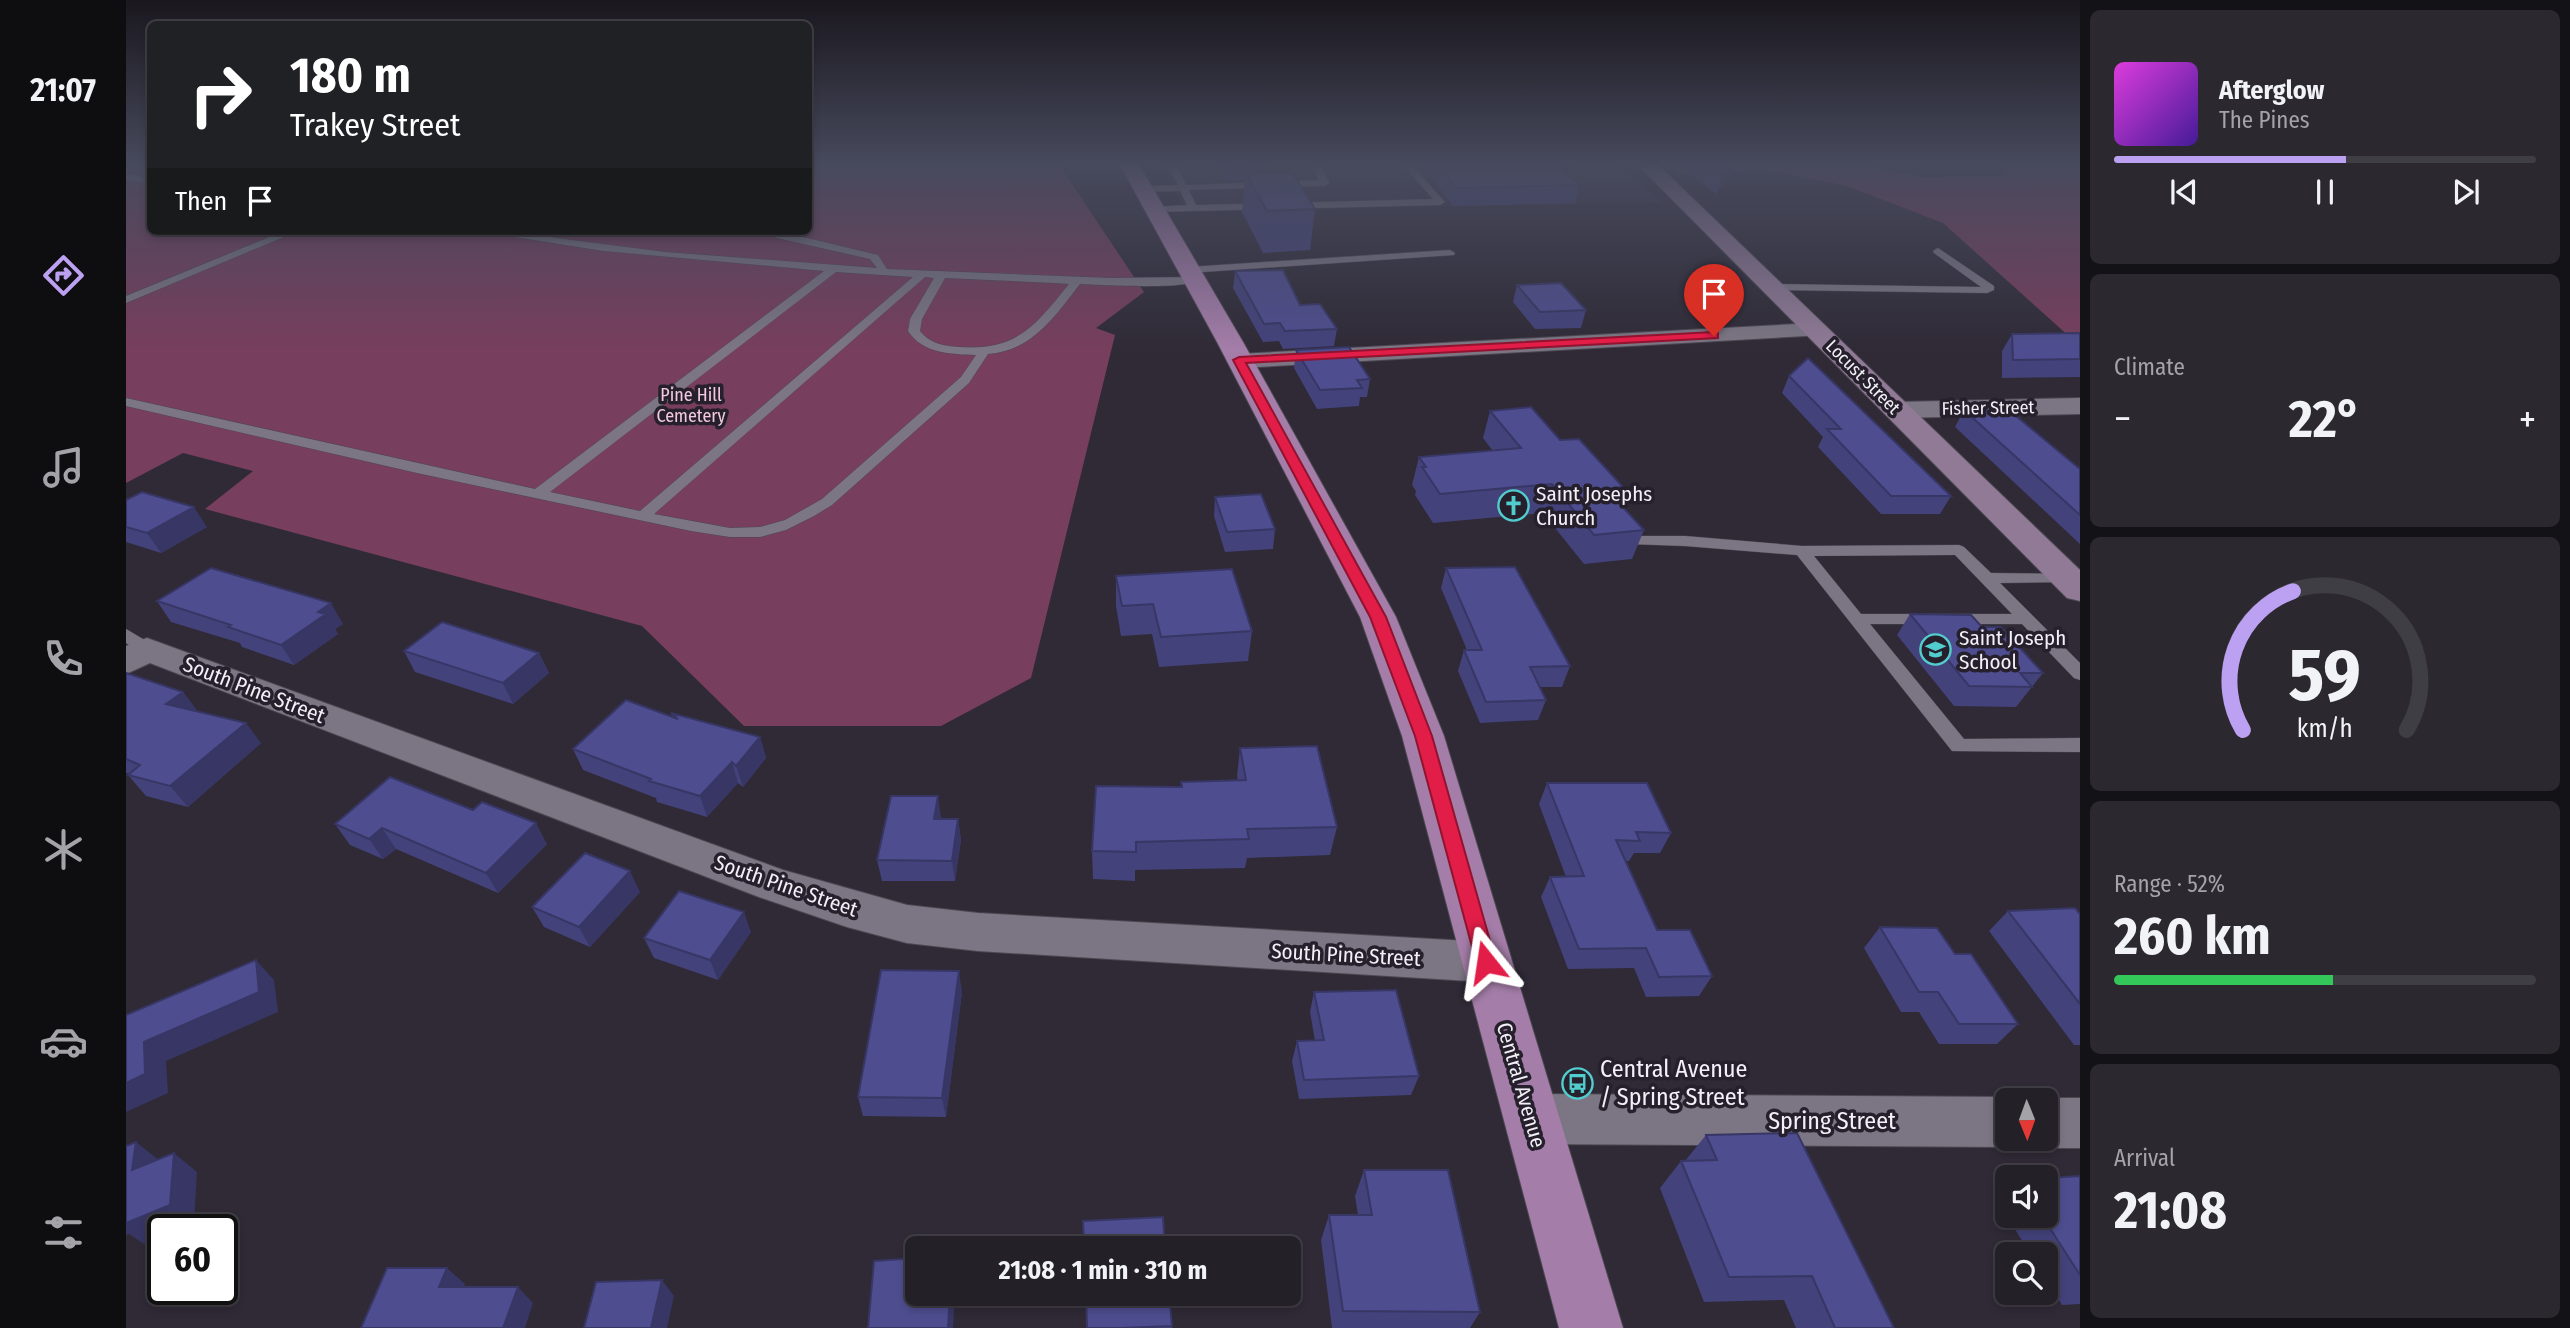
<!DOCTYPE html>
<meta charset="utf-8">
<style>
:root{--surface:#232028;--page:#2b2830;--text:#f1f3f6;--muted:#a3a3a8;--line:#403e45;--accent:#bca0f2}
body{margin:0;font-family:"Fira Sans Condensed",sans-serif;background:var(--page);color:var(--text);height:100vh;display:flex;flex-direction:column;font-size:26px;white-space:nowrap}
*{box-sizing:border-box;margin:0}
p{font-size:23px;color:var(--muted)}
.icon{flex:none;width:38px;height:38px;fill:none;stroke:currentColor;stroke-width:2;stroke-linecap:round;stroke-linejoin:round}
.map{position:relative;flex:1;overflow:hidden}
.details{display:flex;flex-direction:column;gap:10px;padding:10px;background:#131216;width:490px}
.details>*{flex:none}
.banner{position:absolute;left:21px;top:21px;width:665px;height:214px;border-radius:10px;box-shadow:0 4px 10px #0003,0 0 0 2px var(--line);background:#202124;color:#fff;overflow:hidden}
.needle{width:46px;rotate:179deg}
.controls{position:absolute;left:1869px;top:1088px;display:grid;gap:14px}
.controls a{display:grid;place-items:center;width:63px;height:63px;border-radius:10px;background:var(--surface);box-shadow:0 4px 10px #0003,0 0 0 2px var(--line);font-size:35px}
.speed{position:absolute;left:21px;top:1214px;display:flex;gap:14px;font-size:35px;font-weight:700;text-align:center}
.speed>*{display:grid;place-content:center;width:91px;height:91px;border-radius:50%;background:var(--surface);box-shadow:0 4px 10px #0003,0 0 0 2px var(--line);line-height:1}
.speed .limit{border:4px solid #111;border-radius:10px;background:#fff;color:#111}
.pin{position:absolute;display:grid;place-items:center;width:60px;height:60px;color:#fff;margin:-72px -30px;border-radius:50% 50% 50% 0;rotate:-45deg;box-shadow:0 0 7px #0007}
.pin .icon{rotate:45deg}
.me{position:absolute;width:77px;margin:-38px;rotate:345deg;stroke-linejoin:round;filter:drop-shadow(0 0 5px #0008)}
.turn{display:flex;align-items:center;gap:24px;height:147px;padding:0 28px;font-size:32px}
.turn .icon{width:91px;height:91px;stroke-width:2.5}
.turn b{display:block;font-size:49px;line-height:60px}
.then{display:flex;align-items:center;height:66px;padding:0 28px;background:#0003;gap:14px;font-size:26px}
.big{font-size:52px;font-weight:700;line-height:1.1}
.details .tile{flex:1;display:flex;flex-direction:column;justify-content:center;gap:10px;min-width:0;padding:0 24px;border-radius:10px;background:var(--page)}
.details .dial{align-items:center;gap:0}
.dial svg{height:182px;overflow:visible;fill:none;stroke:var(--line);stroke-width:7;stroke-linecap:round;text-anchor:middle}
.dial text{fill:var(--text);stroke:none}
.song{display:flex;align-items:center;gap:21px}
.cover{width:84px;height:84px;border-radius:10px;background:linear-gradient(135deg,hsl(300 70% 55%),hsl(260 70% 35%))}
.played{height:7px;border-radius:4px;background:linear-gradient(90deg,var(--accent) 55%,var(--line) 55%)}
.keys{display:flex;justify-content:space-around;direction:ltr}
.heat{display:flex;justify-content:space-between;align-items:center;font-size:38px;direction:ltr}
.charge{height:10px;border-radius:5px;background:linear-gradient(90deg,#34c759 52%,var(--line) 0)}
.trip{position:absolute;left:779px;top:1236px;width:396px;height:70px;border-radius:10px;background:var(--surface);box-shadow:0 4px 10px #0003,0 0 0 2px var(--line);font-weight:700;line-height:70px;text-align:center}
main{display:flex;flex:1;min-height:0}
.tab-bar{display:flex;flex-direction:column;width:126px;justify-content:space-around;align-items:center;background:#0e0d10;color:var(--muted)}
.tab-bar .icon{width:49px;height:49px}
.tab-bar .selected{color:var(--accent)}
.tab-bar b{font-size:32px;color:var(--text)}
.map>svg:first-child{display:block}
.built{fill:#393143}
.green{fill:#773e5d}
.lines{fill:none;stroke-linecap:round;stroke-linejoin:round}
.lane-casing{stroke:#4c4852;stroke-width:1}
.street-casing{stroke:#4c4852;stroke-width:2}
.secondary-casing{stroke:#4c4852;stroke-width:2}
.primary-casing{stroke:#4c4852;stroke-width:2}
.lane{fill:#7c7684;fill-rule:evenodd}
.street{fill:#7c7684;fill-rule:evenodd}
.secondary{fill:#907a96;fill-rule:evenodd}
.primary{fill:#a47da8;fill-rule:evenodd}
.wall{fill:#43427b}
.shaded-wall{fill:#373664}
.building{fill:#4e4d8f;stroke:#373664;stroke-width:2}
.route{fill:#e11d48;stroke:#92132f;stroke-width:2}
.labels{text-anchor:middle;stroke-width:7;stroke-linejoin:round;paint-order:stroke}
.far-street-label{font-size:18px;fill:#f2eff7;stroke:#25202c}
.far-park-label{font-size:18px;fill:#f3c9de;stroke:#25202c}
.poi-label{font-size:21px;fill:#f2eff7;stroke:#25202c;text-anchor:start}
.street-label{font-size:21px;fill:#f2eff7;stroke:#25202c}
.near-poi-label{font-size:24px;fill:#f2eff7;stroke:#25202c;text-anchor:start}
.near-street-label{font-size:24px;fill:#f2eff7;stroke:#25202c}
</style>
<main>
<nav class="tab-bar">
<b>21:07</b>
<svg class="icon selected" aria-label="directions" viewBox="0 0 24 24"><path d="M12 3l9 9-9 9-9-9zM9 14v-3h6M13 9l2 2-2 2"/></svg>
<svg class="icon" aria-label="music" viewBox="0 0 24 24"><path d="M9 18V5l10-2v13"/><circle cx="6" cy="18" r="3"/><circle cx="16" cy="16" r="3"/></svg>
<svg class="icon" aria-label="phone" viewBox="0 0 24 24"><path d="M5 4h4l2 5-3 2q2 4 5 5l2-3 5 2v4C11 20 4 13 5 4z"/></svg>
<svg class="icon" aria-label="climate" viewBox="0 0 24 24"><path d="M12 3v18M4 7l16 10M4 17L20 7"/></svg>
<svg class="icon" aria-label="car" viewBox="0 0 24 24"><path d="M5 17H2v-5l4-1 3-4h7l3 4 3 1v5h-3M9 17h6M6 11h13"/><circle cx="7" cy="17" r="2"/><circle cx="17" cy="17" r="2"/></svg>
<svg class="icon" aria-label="filters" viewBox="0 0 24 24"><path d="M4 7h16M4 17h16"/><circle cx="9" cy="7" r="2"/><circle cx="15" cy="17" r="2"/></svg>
</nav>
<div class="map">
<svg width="1954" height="1328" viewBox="0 0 1954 1328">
<rect width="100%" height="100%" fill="#2f2a36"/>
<path class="built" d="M1035,163H1490L1537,203L1060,212Z"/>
<path class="green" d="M0,163H24V231H682L683,163H932L1018,292L970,328L989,335L905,678L815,726H618L516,626L79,509L127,471L57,453L0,483Z
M1539,163H1718L1797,177L1878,176L1874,163H1954V338L1946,339L1817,223L1721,186L1635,169L1551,175Z"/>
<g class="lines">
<defs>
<path id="lane" d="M1037,163L1050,164L1060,185L1193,180L1184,163H1193L1204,183L1199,186L1063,190L1070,205L1307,199L1275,163H1284L1319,202L1314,205L1028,212L1023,209L1025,207L1061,205L1054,191L1017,192L1012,189L1017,186L1052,185L1043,168Z
M1418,163H1493L1489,166Z
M0,174L24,178V184L0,180Z
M158,231H172L0,303V296Z
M351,231H376L539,252L751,268L744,259L651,238L639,231H652L752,255L761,269L985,278L1068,277L1073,280C1059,290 976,285 954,284C929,316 906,351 862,354L843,383L706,505L688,516L660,530L634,537H604L565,531L291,473L0,406V398L409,489L698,271L478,251ZM710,272L787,277L514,511L424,492ZM799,277L808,278L784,319L782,331C797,354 825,354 850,355L835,377L696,499L659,520L634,527L604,528L528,514ZM819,278L929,283L943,284C909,326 891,351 833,347C817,346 803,343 794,331L796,319Z
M1812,248L1868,286V290L1861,293L1645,290L1640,287L1645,284L1855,287L1808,253L1807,251Z
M1324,250L1329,253L1328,255L1063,273L1058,270L1063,267Z
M1508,536H1559L1676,546L1833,545L1838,547L1865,573L1946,574L1948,577L1940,582L1874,583L1954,663V680L1948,678L1896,624H1744L1838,739L1954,738V752L1826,751L1671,555L1559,546L1503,544L1500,541ZM1829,555L1886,614H1735L1688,556Z
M0,629L27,645L30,649L27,653H15L0,643Z"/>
<path id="street" d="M1689,323L1697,325L1701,330L1697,335L1113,368L1104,366L1101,361L1104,356L1113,354Z
M1954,398V414L1770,418L1761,416L1757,410L1761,404L1770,402Z
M21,638L657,870L781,905L852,913L1360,942L1376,948L1383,962L1376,976L1360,982L852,951L781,943L721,927L633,897L24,663L0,674V646Z
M1405,1094L1881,1097L1890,1101H1881V1139H1899L1881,1147L1405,1144L1387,1137L1379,1119L1387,1101Z
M1920,1098H1954V1148H1920L1902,1141L1920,1139V1101H1913Z"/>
<path id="secondary" d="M1510,163H1530L1954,570V601L1941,598Z"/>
<path id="primary" d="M993,163H1012L1117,342L1270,617L1318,736L1497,1328H1433L1276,736L1234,617L1091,342Z"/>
</defs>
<use href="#lane" class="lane-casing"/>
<use href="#street" class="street-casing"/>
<use href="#secondary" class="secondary-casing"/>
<use href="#primary" class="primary-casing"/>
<use href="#lane" class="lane"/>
<use href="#street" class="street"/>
<use href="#secondary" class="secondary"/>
<use href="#primary" class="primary"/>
</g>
<path class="wall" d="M1091,163H1143V173L1189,209L1184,250L1137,253L1116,212L1119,180L1100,181Z
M1294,163H1429L1454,185L1449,203L1327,206Z
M1550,163H1610L1606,174L1590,194Z
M1109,271L1174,305L1211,329L1208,346L1157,349L1153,341L1137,342L1107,288Z
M1391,285L1460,310L1455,328L1409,329L1387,302Z
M1954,333V377L1876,378V351L1886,334Z
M1170,350L1244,379L1241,397H1234L1233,406L1191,409L1168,368Z
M1663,376L1825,496L1814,514H1755L1692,447L1697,437L1656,393Z
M1838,410L1954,469V544L1829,427Z
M1364,411L1434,440L1497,487L1492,501L1518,530L1506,559L1458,564L1417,513L1307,523L1289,495L1290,491L1286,485L1293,457L1367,451L1357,438Z
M1089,497L1149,529L1147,549L1099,552L1088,516Z
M0,500L81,527L35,553L0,542Z
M1320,568L1444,666L1436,687H1414L1420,700L1412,720L1354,723L1332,671L1338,650H1341L1315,588Z
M990,576L1126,631L1122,661L1033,667L1026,634L995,636L990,606Z
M31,601L217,624L209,629L212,634L168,665L116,647L114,643L45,622Z
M1784,614L1856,627L1917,673L1890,707L1828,706L1771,635Z
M278,651L413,653L423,673L387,704L289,672Z
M0,673L57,692L71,711L135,743L62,807L20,796L2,775L3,774L0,773Z
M545,713L634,737L640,758L617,787L612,783L581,817L531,802L530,798L457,770L447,749L547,717Z
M1114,748L1211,827L1204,855L1121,858L1119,868L1009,870V881L967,879L966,851L1055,787V782L1112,781L1111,776Z
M1421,783L1545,833L1534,853H1508L1503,861H1499L1531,930L1586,976L1573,996L1520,997L1508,968L1442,969L1415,897L1424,877H1440L1413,804Z
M815,817V819H832L835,840L829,881H756L751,860Z
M209,824L421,844L372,893L270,849L257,859L224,845Z
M514,892L464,947L418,927L406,907Z
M1882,911L1954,914V1045H1948L1863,931Z
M1754,927L1829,954L1892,1024L1871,1044H1813L1793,1012H1775L1738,948Z
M625,932L592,980L528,958L518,938Z
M836,992L820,1117L737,1116L732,1097Z
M1188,992L1293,1076L1285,1095L1173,1099L1166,1061L1171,1041H1189L1184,1012Z
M1580,1135L1768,1328H1670L1658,1300L1578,1302L1534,1188L1555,1161H1559Z
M1238,1170L1354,1312L1344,1328H1206L1195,1240L1203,1215H1232L1229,1196Z
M1954,1176V1304L1936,1305L1920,1279V1255H1905L1869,1197L1881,1188V1216H1920Z
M1046,1326V1328H961Z"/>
<path class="shaded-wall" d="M1607,163H1610L1606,174L1590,194L1596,176Z
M68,507L81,527L35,553L21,533Z
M205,603L217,624L209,629L212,634L168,665L155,645L192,612Z
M413,653L423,673L387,704L377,683Z
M57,692L73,713L40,704Z
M120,723L135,743L62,807L44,786Z
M634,737L640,758L617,787L610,766Z
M606,762L612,783L581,817L574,796Z
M812,796L815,817L811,839L808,819Z
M832,819L835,840L829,881L826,861Z
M410,823L421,844L372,893L360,873Z
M256,828L270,849L257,859L243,839Z
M504,871L514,892L464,947L453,927Z
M618,912L625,932L592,980L584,960Z
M130,960L148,980L152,1012L40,1061L42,1093L0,1112V1083L18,1042Z
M833,971L836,992L820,1117L816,1098Z
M10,1142L34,1161L6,1170Z
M48,1153L71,1172L68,1223L50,1230H37V1236L18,1244L3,1234L0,1235V1213Z
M321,1268L339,1284L331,1304L313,1287Z
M536,1280L548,1296L541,1328H525Z
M392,1287L407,1303L399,1328H377Z
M824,1293H829L827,1328H822Z"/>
<path class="building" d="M1099,163H1143L1144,165L1101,166Z
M1311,163H1429L1454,185L1331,188Z
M1579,163H1607L1596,176Z
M1166,172L1189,209L1141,211L1120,173Z
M1157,270L1174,305L1194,304L1211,329L1159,331L1154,323L1138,324L1109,271Z
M1435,283L1460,310L1414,312L1391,285Z
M1954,333V359L1887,360L1886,334Z
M1223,347L1244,379L1231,380L1236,388L1194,390L1170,350Z
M1682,358L1825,496H1765L1701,429H1715L1663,376Z
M1405,407L1434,440L1453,439L1497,487L1480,489L1518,530L1468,535L1426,484L1314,494L1296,467H1300L1293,457L1395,448L1364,411Z
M1838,410L1884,411L1954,469V515Z
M16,492L68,507L21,533L0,527V500Z
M1135,494L1149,529L1101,532L1089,497Z
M1389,567L1444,666L1404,667L1420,700L1360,702L1338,650H1356L1320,568Z
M85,568L205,603L192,612L200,614L155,645L102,627L105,625L31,601Z
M1106,569L1126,631L1035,637L1027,604L996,606L990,576Z
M1784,614L1845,615L1856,627H1875L1917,673H1894L1906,687L1843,686Z
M316,622L413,653L377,683L278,651Z
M0,673L57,692L40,704L120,723L44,786L2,775L14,765L0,759Z
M500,700L552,719L545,713L634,737L610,766L606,762L574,796L523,781L525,779L447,749Z
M1191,746L1211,827L1121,829L1123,839L1010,842V852L966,851L970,786L1056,787L1055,782L1120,780L1114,748Z
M264,777L347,810L356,802L410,823L360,873L256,828L243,839L209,824Z
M1421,783H1521L1545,833L1510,832L1514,841L1490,840L1531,930H1564L1586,976L1533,977L1520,948L1453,949L1424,877L1458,876Z
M765,796H812L808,819H832L826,861L751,860Z
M459,853L504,871L453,927L406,907Z
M553,891L618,912L584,960L518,938Z
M1949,908L1954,914V1004L1882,911Z
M1754,927L1811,928L1829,954H1845L1892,1024H1833L1812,992H1793Z
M130,960L133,992L18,1042L19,1074L0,1083V1015Z
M755,970L833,971L816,1098L732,1097Z
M1270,990L1293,1076L1178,1080L1171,1041L1198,1040L1188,992Z
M1671,1133L1768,1328H1709L1686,1276L1603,1277L1555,1161L1591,1160L1580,1135Z
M10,1142L6,1170L48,1153L44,1205L0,1223V1146Z
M1238,1170H1322L1354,1312L1217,1311L1203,1215H1246Z
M1954,1176V1275L1916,1216H1920V1178Z
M1037,1217L1039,1248H958L957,1221Z
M791,1258V1293H824L822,1328H742L748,1261Z
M261,1268H321L313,1287H392L377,1328H235Z
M536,1280L525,1328H458L470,1282Z
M960,1293H1043L1046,1326L995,1328H961Z"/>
<linearGradient id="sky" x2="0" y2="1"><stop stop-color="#1a171e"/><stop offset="0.47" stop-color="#474a5d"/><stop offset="1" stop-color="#474a5d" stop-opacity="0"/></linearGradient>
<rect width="1954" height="349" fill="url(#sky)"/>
<path class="route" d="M1588,332L1592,333V338L1120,363L1260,617L1306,736L1370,962L1367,969L1360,971L1352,969L1289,736L1244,617L1107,360L1113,357Z"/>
<defs>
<symbol id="church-ring" viewBox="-11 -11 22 22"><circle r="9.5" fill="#25202c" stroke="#52cdcd" stroke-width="1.5"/><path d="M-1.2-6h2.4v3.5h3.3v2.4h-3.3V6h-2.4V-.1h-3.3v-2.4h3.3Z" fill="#52cdcd"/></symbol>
<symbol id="school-ring" viewBox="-11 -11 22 22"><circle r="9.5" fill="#25202c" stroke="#52cdcd" stroke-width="1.5"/><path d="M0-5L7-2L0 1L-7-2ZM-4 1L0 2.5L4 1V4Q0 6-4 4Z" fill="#52cdcd"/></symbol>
<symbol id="bus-ring" viewBox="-11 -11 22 22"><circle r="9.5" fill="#25202c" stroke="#52cdcd" stroke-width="1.5"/><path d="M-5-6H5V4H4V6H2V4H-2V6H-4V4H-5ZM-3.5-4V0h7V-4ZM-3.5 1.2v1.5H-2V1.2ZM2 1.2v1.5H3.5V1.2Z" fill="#52cdcd"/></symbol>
</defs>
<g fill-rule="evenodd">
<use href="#church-ring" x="1370" y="488" width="35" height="35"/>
<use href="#school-ring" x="1792" y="632" width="35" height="35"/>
<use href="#bus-ring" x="1434" y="1066" width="35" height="35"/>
</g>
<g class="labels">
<g class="far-street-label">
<text transform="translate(1737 377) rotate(45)" y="6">Locust Street</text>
<text transform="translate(1862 408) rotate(-1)" y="6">Fisher Street</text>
</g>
<g class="far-park-label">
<text x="565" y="401">Pine Hill<tspan x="565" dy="21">Cemetery</tspan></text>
</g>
<g class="poi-label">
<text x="1410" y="501">Saint Josephs<tspan x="1410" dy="24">Church</tspan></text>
<text x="1833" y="645">Saint Joseph<tspan x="1833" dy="24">School</tspan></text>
</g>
<g class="street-label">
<text transform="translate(128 690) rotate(21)" y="7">South Pine Street</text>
<text transform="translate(660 886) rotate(19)" y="7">South Pine Street</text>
<text transform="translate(1220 955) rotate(3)" y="7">South Pine Street</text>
<text transform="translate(1395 1085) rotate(74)" y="7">Central Avenue</text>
</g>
<g class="near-poi-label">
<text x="1474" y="1077">Central Avenue<tspan x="1474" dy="28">/ Spring Street</tspan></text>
</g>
<g class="near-street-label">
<text x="1706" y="1129">Spring Street</text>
</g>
</g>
</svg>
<div class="controls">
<a><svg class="needle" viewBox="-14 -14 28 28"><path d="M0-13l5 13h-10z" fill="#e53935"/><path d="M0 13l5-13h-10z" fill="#a3a3a8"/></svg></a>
<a><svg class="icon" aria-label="sound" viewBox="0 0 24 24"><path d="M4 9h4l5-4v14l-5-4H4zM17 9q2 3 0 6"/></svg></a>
<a><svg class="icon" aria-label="search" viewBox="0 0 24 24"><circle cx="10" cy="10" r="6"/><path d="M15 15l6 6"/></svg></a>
</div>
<div class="speed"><div class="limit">60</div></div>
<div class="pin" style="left:1588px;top:336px;background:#d93025"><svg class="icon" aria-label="arrive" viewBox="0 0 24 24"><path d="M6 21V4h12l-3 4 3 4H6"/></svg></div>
<svg class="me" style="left:1360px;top:962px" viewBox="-20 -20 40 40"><path d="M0-17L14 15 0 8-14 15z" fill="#e11d48" stroke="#fff" stroke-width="4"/></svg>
<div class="trip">21:08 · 1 min · 310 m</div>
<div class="banner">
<div class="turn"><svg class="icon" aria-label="right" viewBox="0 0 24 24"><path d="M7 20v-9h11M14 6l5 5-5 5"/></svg><div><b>180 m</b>Trakey Street</div></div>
<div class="then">Then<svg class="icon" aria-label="arrive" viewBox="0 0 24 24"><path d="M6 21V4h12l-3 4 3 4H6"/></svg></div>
</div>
</div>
<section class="details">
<div class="tile">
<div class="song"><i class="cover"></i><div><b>Afterglow</b><p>The Pines</p></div></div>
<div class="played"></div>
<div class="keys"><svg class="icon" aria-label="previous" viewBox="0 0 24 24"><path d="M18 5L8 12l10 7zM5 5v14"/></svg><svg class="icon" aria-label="pause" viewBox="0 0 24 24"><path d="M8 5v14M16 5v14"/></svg><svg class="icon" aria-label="next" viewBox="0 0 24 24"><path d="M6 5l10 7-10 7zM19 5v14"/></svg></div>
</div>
<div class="tile"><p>Climate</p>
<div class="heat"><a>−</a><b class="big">22°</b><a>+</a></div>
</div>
<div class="tile dial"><svg viewBox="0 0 100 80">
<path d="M14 69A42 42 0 1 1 86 69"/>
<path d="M14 69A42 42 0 0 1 36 8" stroke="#bca0f2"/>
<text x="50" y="56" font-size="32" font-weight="700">59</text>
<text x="50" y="72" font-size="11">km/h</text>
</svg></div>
<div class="tile"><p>Range · 52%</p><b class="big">260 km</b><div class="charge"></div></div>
<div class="tile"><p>Arrival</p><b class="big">21:08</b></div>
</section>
</main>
